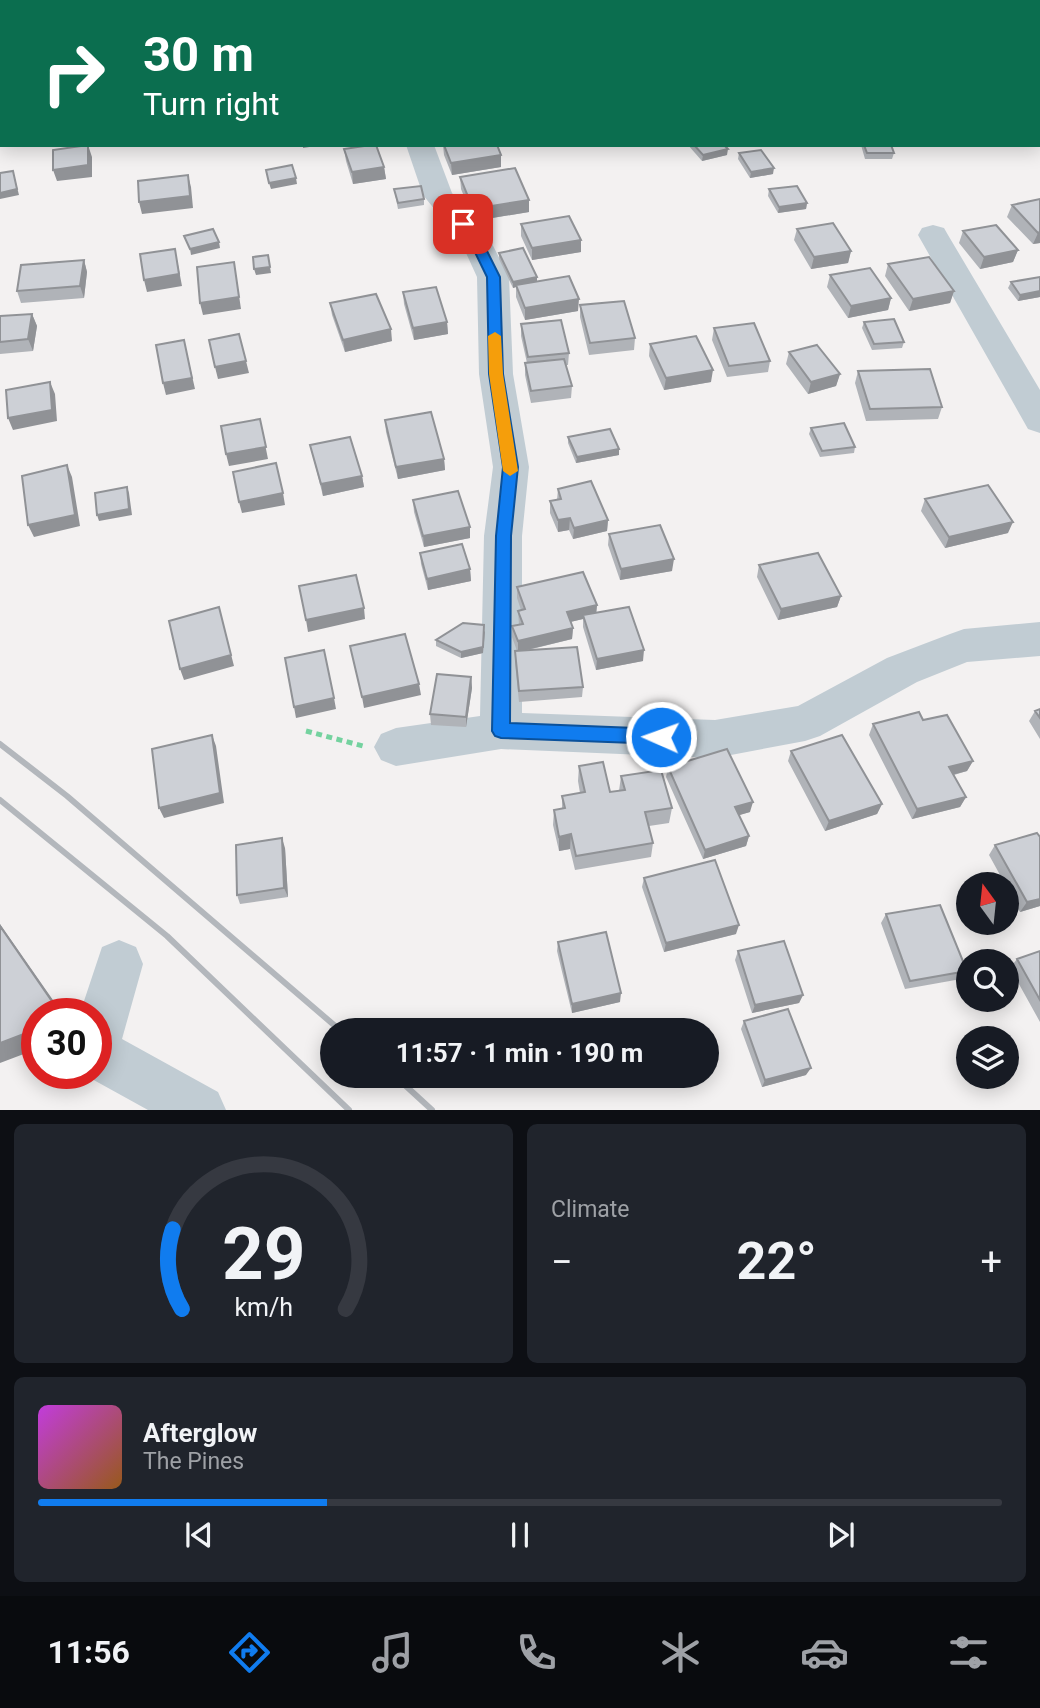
<!DOCTYPE html>
<meta charset="utf-8">
<style>
:root{--surface:#171b24;--page:#20242c;--text:#f1f3f6;--muted:#9ea1a6;--line:#363941;--accent:#107cef}
body{margin:0;font-family:Roboto,sans-serif;background:var(--page);color:var(--text);height:100vh;display:flex;flex-direction:column;font-size:26px;white-space:nowrap}
*{box-sizing:border-box;margin:0}
p{font-size:23px;color:var(--muted)}
.icon{flex:none;width:38px;height:38px;fill:none;stroke:currentColor;stroke-width:2;stroke-linecap:round;stroke-linejoin:round}
.map{position:relative;height:1110px;overflow:hidden}
.drawer{display:flex;flex-direction:column;gap:14px;padding:14px;background:#0d0f14;flex:1}
.drawer>*{flex:none}
.guide{position:absolute;left:0px;top:0px;width:1041px;height:147px;box-shadow:0 4px 18px #0003;background:#0b6e4f;color:#fff;overflow:hidden}
.needle{width:46px;rotate:345deg}
.tools{position:absolute;left:956px;top:872px;display:grid;gap:14px}
.tools a{display:grid;place-items:center;width:63px;height:63px;border-radius:50%;background:var(--surface);box-shadow:0 4px 18px #0003;font-size:35px}
.speed{position:absolute;left:21px;top:998px;display:flex;gap:14px;font-size:35px;font-weight:700;text-align:center}
.speed>*{display:grid;place-content:center;width:91px;height:91px;border-radius:50%;background:var(--surface);box-shadow:0 4px 18px #0003;line-height:1}
.speed .limit{border:10px solid #d22;background:#fff;color:#111}
.pin{position:absolute;display:grid;place-items:center;width:60px;height:60px;color:#fff;margin:-30px;border-radius:14px;box-shadow:0 4px 10px #0006}
.me{position:absolute;width:77px;margin:-38px;rotate:272deg;stroke-linejoin:round;filter:drop-shadow(0 0 5px #0008)}
.turn{display:flex;align-items:center;gap:24px;height:147px;padding:0 28px;font-size:32px}
.turn .icon{width:91px;height:91px;stroke-width:2.5}
.turn b{display:block;font-size:49px;line-height:60px}
.big{font-size:52px;font-weight:700;line-height:1.1}
.drawer .card{flex:1;display:flex;flex-direction:column;justify-content:center;gap:10px;min-width:0;padding:0 24px;border-radius:10px;background:var(--page)}
.drawer .dial{align-items:center;gap:0}
.dial svg{height:182px;overflow:visible;fill:none;stroke:var(--line);stroke-width:7;stroke-linecap:round;text-anchor:middle}
.dial text{fill:var(--text);stroke:none}
.song{display:flex;align-items:center;gap:21px}
.cover{width:84px;height:84px;border-radius:10px;background:linear-gradient(135deg,hsl(290 70% 55%),hsl(30 70% 35%))}
.played{height:7px;border-radius:4px;background:linear-gradient(90deg,var(--accent) 30%,var(--line) 30%)}
.keys{display:flex;justify-content:space-around;direction:ltr}
.heat{display:flex;justify-content:space-between;align-items:center;font-size:38px;direction:ltr}
.drawer .tiles{flex:1;display:grid;gap:14px;grid-template-columns:1fr 1fr}
.card:last-child{grid-column:span 2}
.trip{position:absolute;left:320px;top:1018px;width:399px;height:70px;border-radius:35px;background:var(--surface);box-shadow:0 4px 18px #0003;font-weight:700;line-height:70px;text-align:center}
.menu{display:flex;height:112px;justify-content:space-around;align-items:center;background:#090b0e;color:var(--muted)}
.menu .icon{width:49px;height:49px}
.menu .current{color:var(--accent)}
.menu b{font-size:32px;color:var(--text)}
.map>svg:first-child{display:block}
.lines{fill:none;stroke-linecap:round;stroke-linejoin:round}
.path{stroke:#74d29f;stroke-width:5;stroke-dasharray:6 4.5;stroke-linecap:butt}
.minor{fill:#c1ccd3;fill-rule:evenodd}
.rail{stroke:#b3b7bc;stroke-width:6}
.wall{fill:#b0b3b8}
.shaded-wall{fill:#909296}
.building{fill:#cdd0d6;stroke:#909296;stroke-width:2}
.route{fill:#107cef;stroke:#0a519b;stroke-width:2}
.slow{fill:#f59e0b}
</style>
<div class="map">
<svg width="1040" height="1110" viewBox="0 0 1040 1110">
<rect width="100%" height="100%" fill="#f3f1f1"/>
<g class="lines">
<path class="path" d="M306,731L363,746"/>
<path class="minor" d="M0,0H15V2H2V9Z
M785,0H826L784,2Z
M406,145H434L452,193L486,232L509,277L513,374L529,467L522,536V713L715,720L798,706L887,658L950,634L964,629L1040,622V656L967,662L917,682L820,736L805,741L715,758L501,749L396,766L381,760L374,747L381,734L396,728L480,716L484,536L493,467L479,374L477,277L461,242L423,195Z
M933,225L944,228L948,235L1040,390V433L1028,429L918,235L922,228Z
M119,940L136,947L143,964L122,1039L218,1092L226,1110H148L81,1073H96V1013H80L102,947Z"/>
<path class="rail" d="M0,744L67,796L341,1031
M0,800L167,936L349,1110
M395,1076L432,1110"/>
</g>
<path class="wall" d="M340,0H389L388,2H340Z
M466,0H511V2H466Z
M2,3V32H0V6Z
M0,36H2V64H0Z
M443,145H497L501,167L452,175L444,155Z
M688,145H724L727,155L702,161Z
M861,145H891L894,153L892,159H865Z
M344,149L384,167L386,179L353,184L346,161Z
M739,153L773,174L750,178L738,159Z
M460,177L529,200V212L474,221L461,189Z
M394,189L424,199V205L398,209Z
M769,189L807,203L806,209L778,213L768,196Z
M1040,199V243L1033,244L1007,217L1012,205Z
M521,224L581,252L532,260L521,236Z
M797,229L851,251L848,263L811,269L794,240Z
M963,231L1018,250L1013,262L980,269L959,243Z
M499,253L537,281L578,311L525,320L516,297V287L513,288L499,259Z
M84,260L87,272L84,298L21,303L17,291Z
M888,264L954,291L950,303L909,311L885,276Z
M830,275L891,298L888,310L848,318L827,287Z
M1040,277V297L1018,301L1008,288L1011,282Z
M403,292L447,322L448,334L414,340L404,304Z
M330,303L392,341L345,352L332,315Z
M580,305L635,338L634,350L589,355L580,317Z
M32,314L37,326L33,351L0,354V316Z
M864,322L904,342L902,348L872,350L862,328Z
M521,324L569,353L568,365H566L572,386L571,398L531,403L525,375V363H527L521,336Z
M714,328L770,361L768,372L727,377L712,340Z
M650,344L711,382L664,390L649,356Z
M789,352L840,374L836,386L808,394L786,364Z
M858,371L942,407L938,419L866,421L855,383Z
M385,420L444,459L445,470L398,479L386,432Z
M811,428L855,447L854,453L820,457L809,434Z
M568,437L619,455L576,463L568,443Z
M310,445L362,476L364,487L323,496Z
M558,489L608,520L607,531L573,539L569,530L558,532L550,513V501L557,500Z
M925,499L1008,533L945,548L921,511Z
M413,500L470,538L424,547L414,512Z
M609,534L672,571L620,580L608,545Z
M420,553L470,569L471,581L428,590L421,564Z
M759,565L841,596L837,607L778,620L757,577Z
M517,587L597,605L596,613L643,661L596,670L583,627V619L570,622L573,628L572,639L524,651L583,687L582,697L519,702L515,662V651H517L512,637V626L519,625L518,611L521,610L517,598Z
M436,640L483,653L461,658L436,646Z
M471,677L472,688L466,727L431,725L430,714Z
M1040,709V739L1029,721L1035,711Z
M923,720L973,761L967,771L954,775L966,797L960,807L912,819L869,735L873,724Z
M791,751L882,804L877,814L825,831L788,761Z
M579,766L610,792L619,791L621,776L672,808L669,823L649,826L653,843L651,857L575,870L570,849L559,851L553,825L554,810L562,809V796L580,793L578,781Z
M668,767L750,812L739,815L749,836L746,846L703,859L666,777Z
M995,845L1040,906L1020,912L1006,887V884H1005L989,855Z
M285,848L288,897L240,904L237,895Z
M644,878L736,934L664,952L642,887Z
M886,914L967,971L961,979L905,989L881,923Z
M558,942L620,1002L572,1013L557,951Z
M738,951L803,995L799,1003L752,1013L735,960Z
M1040,951V1022L1010,968L1017,959Z
M744,1021L806,1075L762,1087L741,1029Z"/>
<path class="shaded-wall" d="M688,0H712L704,2H687Z
M0,99H2V111H0Z
M88,145L92,157V177L57,181L53,170Z
M303,145H322L303,148Z
M728,149L727,155L702,161L703,155Z
M501,155V167L452,175L451,163Z
M384,167L386,179L353,184L352,172Z
M774,168L773,174L750,178L751,172Z
M13,171L19,195L0,199V193Z
M188,175L191,187L193,208L142,214L139,202Z
M296,178L297,184L271,189L269,183Z
M529,200V212L474,221L473,209Z
M807,203L806,209L778,213L779,207Z
M1040,232V243L1033,244L1038,233Z
M581,240V252L532,260V248Z
M219,242L220,248L191,255L190,249Z
M175,249L182,286L147,292L144,280Z
M1018,250L1013,262L980,269L984,257Z
M851,251L848,263L811,269L814,257Z
M268,255L271,273L256,275L254,269Z
M84,260L87,272L84,298L80,286Z
M234,262L241,309L203,315L200,303Z
M537,277V283L516,285V287L513,288V282Z
M954,291L950,303L909,311L913,299Z
M1040,291V297L1018,301L1020,295Z
M891,298L888,310L848,318L851,306Z
M579,299L578,311L525,320V308Z
M32,314L37,326L33,351L28,339Z
M447,322L448,334L414,340L413,328Z
M391,329L392,341L345,352L343,340Z
M184,340L195,389L166,395L163,383Z
M246,361L249,373L218,379L215,367Z
M713,370L711,382L664,390L666,378Z
M840,374L836,386L808,394L811,382Z
M50,382L55,394L57,421L13,430L8,418Z
M260,419L268,459L229,466L226,454Z
M619,449V455L576,463L577,457Z
M444,459L445,470L398,479L396,467Z
M67,465L72,477L80,526L34,537L28,525Z
M362,476L364,487L323,496L321,484Z
M127,487L129,493L132,515L99,521L97,515Z
M283,493L285,505L242,513L239,502Z
M570,518L569,530L558,532V520Z
M608,520L607,531L573,539L574,528Z
M1013,522L1008,533L945,548L949,537Z
M470,527V538L424,547L423,536Z
M674,559L672,571L620,580L621,569Z
M470,569L471,581L428,590L427,579Z
M841,596L837,607L778,620L781,609Z
M597,605L596,616L583,615V619L566,623L567,612Z
M364,608L365,619L308,632L306,620Z
M222,619L234,666L184,680L180,669Z
M573,628L572,639L518,652V641Z
M485,631L483,653L461,658V652Z
M644,650L643,661L596,670L597,659Z
M471,677L472,688L466,727V717Z
M419,684L421,695L364,708L362,697Z
M334,698L336,709L296,718L294,707Z
M212,735L216,746L224,803L164,818L159,808Z
M973,761L967,771L944,777L949,767Z
M966,797L960,807L912,819L917,809Z
M753,802L750,812L733,817L735,807Z
M882,804L877,814L825,831L829,821Z
M571,834L570,849L559,851V837Z
M749,836L746,846L703,859L705,850Z
M282,838L285,848L288,897L284,888Z
M1040,899V906L1020,912L1027,902Z
M0,924L62,1013H60L0,926Z
M739,925L736,934L664,952L666,943Z
M621,993L620,1002L572,1013V1004Z
M803,995L799,1003L752,1013L755,1005Z
M37,1029V1049L0,1063V1043Z
M811,1068L806,1075L762,1087L765,1080Z"/>
<path class="building" d="M404,0H452V2Z
M3,1H29L2,2Z
M2,3V21H0V6Z
M0,36H2V52H0Z
M2,78V99H0V79Z
M88,145V165L53,170V150Z
M371,145H376L384,167L352,172L344,149Z
M444,145H497L501,155L451,163Z
M694,145H724L728,149L703,155Z
M864,145H891L894,153H867Z
M761,150L774,168L751,172L739,153Z
M292,165L296,178L269,183L266,170Z
M515,168L529,200L473,209L460,177Z
M13,171L17,189L0,193V173Z
M188,175L190,196L139,202L138,181Z
M421,186L424,199L398,203L394,189Z
M797,186L807,203L779,207L769,189Z
M1040,199V232L1038,233L1012,205Z
M569,216L581,240L532,248L521,224Z
M833,223L851,251L814,257L797,229Z
M996,225L1018,250L984,257L963,231Z
M213,229L219,242L190,249L184,236Z
M523,248L537,277L513,282L499,253Z
M175,249L179,274L144,280L140,254Z
M268,255L270,267L254,269L253,257Z
M929,257L954,291L913,299L888,264Z
M84,260L80,286L17,291L21,265Z
M234,262L239,297L200,303L197,267Z
M870,268L891,298L851,306L830,275Z
M569,276L579,299L525,308L516,285Z
M1040,277V291L1020,295L1011,282Z
M436,287L447,322L413,328L403,292Z
M376,294L391,329L343,340L330,303Z
M624,301L635,338L590,343L580,305Z
M32,314L28,339L0,342V316Z
M894,319L904,342L874,344L864,322Z
M561,320L569,353L528,357L521,324Z
M754,323L770,361L729,366L714,328Z
M239,334L246,361L215,367L209,340Z
M696,336L713,370L666,378L650,344Z
M184,340L192,378L163,383L156,345Z
M817,345L840,374L811,382L789,352Z
M564,359L572,386L531,391L525,363Z
M930,369L942,407L870,409L858,371Z
M50,382L52,410L8,418L6,390Z
M431,412L444,459L396,467L385,420Z
M260,419L266,447L226,454L221,426Z
M844,423L855,447L822,451L811,428Z
M610,429L619,449L577,457L568,437Z
M350,437L362,476L321,484L310,445Z
M276,463L283,493L239,502L233,472Z
M67,465L75,515L28,525L22,476Z
M591,481L608,520L574,528L570,518L558,520L550,501L561,499L558,489Z
M988,485L1013,522L949,537L925,499Z
M127,487L129,509L97,515L95,493Z
M458,491L470,527L423,536L413,500Z
M660,525L674,559L621,569L609,534Z
M462,544L470,569L427,579L420,553Z
M818,553L841,596L781,609L759,565Z
M583,572L597,605L567,612L573,628L518,641L512,626L523,624L518,611L525,609L517,587Z
M356,575L364,608L306,620L299,586Z
M219,607L231,655L180,669L169,621Z
M629,607L644,650L597,659L583,615Z
M463,623L484,625L483,647L461,652L436,640Z
M405,634L419,684L362,697L350,646Z
M577,647L583,687L519,691L515,651Z
M324,650L334,698L294,707L285,658Z
M437,674L471,677L466,717L430,714Z
M1040,709V718L1035,711Z
M919,712L923,720L947,715L973,761L949,767L966,797L917,809L873,724Z
M212,735L220,793L159,808L152,749Z
M842,735L882,804L829,821L791,751Z
M727,749L753,802L735,807L749,836L705,850L668,767Z
M603,762L610,792L625,790L621,776L661,770L672,808L645,812L653,843L576,856L571,834L559,837L554,810L565,808L562,796L585,792L579,766Z
M1037,833L1040,837V899L1027,902L995,845Z
M282,838L284,888L237,895L236,845Z
M715,860L739,925L666,943L644,878Z
M940,905L967,971L910,981L886,914Z
M0,926L60,1013H37V1029L0,1043Z
M606,932L621,993L572,1004L558,942Z
M784,941L803,995L755,1005L738,951Z
M1040,951V1000L1017,959Z
M788,1009L811,1068L765,1080L744,1021Z"/>
<path class="route" d="M463,220L467,222L481,239L500,277L503,374L518,467L511,536L510,723L661,729L668,731L670,737L668,742L661,744L501,738L495,736L492,731L496,536L503,467L489,374L487,277L469,240L456,224Z"/>
<path class="slow" d="M495,332L501,336L503,374L518,471L510,476L503,471L489,374L488,336Z"/>
</svg>
<div class="tools">
<a><svg class="needle" viewBox="-14 -14 28 28"><path d="M0-13l5 13h-10z" fill="#e53935"/><path d="M0 13l5-13h-10z" fill="#9ea1a6"/></svg></a>
<a><svg class="icon" aria-label="search" viewBox="0 0 24 24"><circle cx="10" cy="10" r="6"/><path d="M15 15l6 6"/></svg></a>
<a><svg class="icon" aria-label="layers" viewBox="0 0 24 24"><path d="M12 4l9 5-9 5-9-5zM3 14l9 5 9-5"/></svg></a>
</div>
<div class="speed"><div class="limit">30</div></div>
<div class="pin" style="left:463px;top:224px;background:#d93025"><svg class="icon" aria-label="arrive" viewBox="0 0 24 24"><path d="M6 21V4h12l-3 4 3 4H6"/></svg></div>
<svg class="me" style="left:661px;top:737px" viewBox="-20 -20 40 40"><circle r="17" fill="#107cef" stroke="#fff" stroke-width="3"/><path d="M0-11L8 9 0 5-8 9z" fill="#fff"/></svg>
<div class="trip">11:57 · 1 min · 190 m</div>
<div class="guide">
<div class="turn"><svg class="icon" aria-label="right" viewBox="0 0 24 24"><path d="M7 20v-9h11M14 6l5 5-5 5"/></svg><div><b>30 m</b>Turn right</div></div>
</div>
</div>
<section class="drawer">
<div class="tiles">
<div class="card dial"><svg viewBox="0 0 100 80">
<path d="M14 69A42 42 0 1 1 86 69"/>
<path d="M14 69A42 42 0 0 1 10 34" stroke="#107cef"/>
<text x="50" y="56" font-size="32" font-weight="700">29</text>
<text x="50" y="72" font-size="11">km/h</text>
</svg></div>
<div class="card"><p>Climate</p>
<div class="heat"><a>−</a><b class="big">22°</b><a>+</a></div>
</div>
<div class="card">
<div class="song"><i class="cover"></i><div><b>Afterglow</b><p>The Pines</p></div></div>
<div class="played"></div>
<div class="keys"><svg class="icon" aria-label="previous" viewBox="0 0 24 24"><path d="M18 5L8 12l10 7zM5 5v14"/></svg><svg class="icon" aria-label="pause" viewBox="0 0 24 24"><path d="M8 5v14M16 5v14"/></svg><svg class="icon" aria-label="next" viewBox="0 0 24 24"><path d="M6 5l10 7-10 7zM19 5v14"/></svg></div>
</div>
</div>
</section>
<nav class="menu">
<b>11:56</b>
<svg class="icon current" aria-label="directions" viewBox="0 0 24 24"><path d="M12 3l9 9-9 9-9-9zM9 14v-3h6M13 9l2 2-2 2"/></svg>
<svg class="icon" aria-label="music" viewBox="0 0 24 24"><path d="M9 18V5l10-2v13"/><circle cx="6" cy="18" r="3"/><circle cx="16" cy="16" r="3"/></svg>
<svg class="icon" aria-label="phone" viewBox="0 0 24 24"><path d="M5 4h4l2 5-3 2q2 4 5 5l2-3 5 2v4C11 20 4 13 5 4z"/></svg>
<svg class="icon" aria-label="climate" viewBox="0 0 24 24"><path d="M12 3v18M4 7l16 10M4 17L20 7"/></svg>
<svg class="icon" aria-label="car" viewBox="0 0 24 24"><path d="M5 17H2v-5l4-1 3-4h7l3 4 3 1v5h-3M9 17h6M6 11h13"/><circle cx="7" cy="17" r="2"/><circle cx="17" cy="17" r="2"/></svg>
<svg class="icon" aria-label="filters" viewBox="0 0 24 24"><path d="M4 7h16M4 17h16"/><circle cx="9" cy="7" r="2"/><circle cx="15" cy="17" r="2"/></svg>
</nav>
